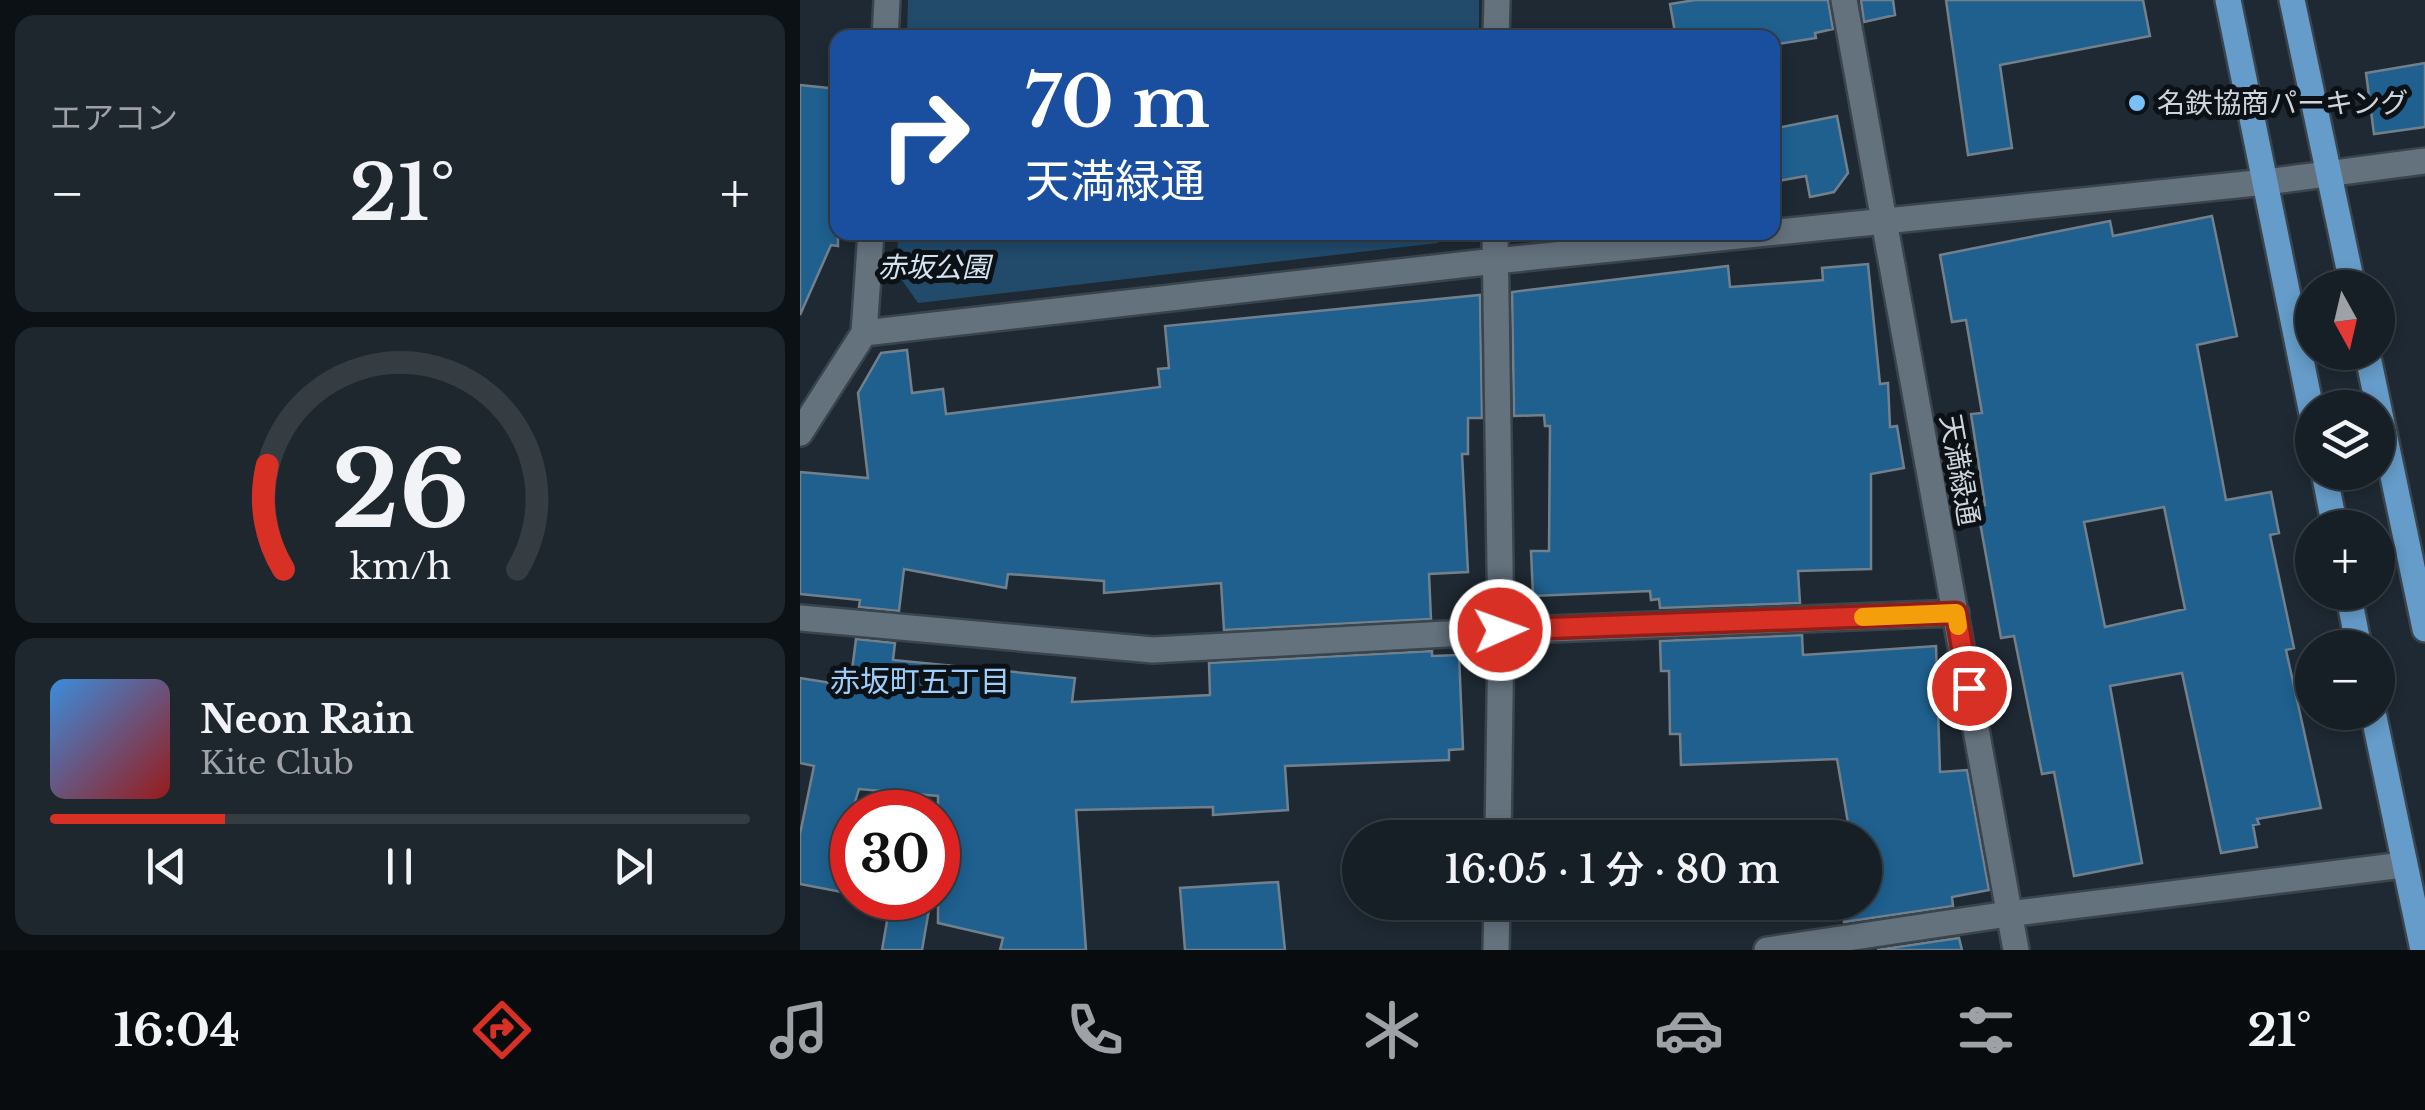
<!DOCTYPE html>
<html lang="ja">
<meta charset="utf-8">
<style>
:root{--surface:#161f26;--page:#1f272e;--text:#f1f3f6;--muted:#9ea2a7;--line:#353d43;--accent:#d93025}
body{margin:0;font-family:"Libre Baskerville","Noto Sans JP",serif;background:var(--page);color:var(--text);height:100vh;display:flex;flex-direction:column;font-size:38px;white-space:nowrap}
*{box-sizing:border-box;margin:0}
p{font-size:32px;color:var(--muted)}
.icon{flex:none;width:55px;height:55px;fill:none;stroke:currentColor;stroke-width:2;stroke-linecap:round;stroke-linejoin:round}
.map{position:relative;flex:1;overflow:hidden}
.drawer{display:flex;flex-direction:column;gap:15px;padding:15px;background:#0c1115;width:800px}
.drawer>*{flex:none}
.banner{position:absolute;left:30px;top:30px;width:950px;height:210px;border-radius:20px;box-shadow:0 5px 15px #0003,0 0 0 2px var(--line);background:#1a4fa0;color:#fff;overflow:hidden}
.needle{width:65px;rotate:172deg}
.fabs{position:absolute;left:1495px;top:270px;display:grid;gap:20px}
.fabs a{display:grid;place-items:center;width:100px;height:100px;border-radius:50%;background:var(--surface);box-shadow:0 5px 15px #0003,0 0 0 2px var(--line);font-size:50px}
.speed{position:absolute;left:30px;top:790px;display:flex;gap:20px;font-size:50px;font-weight:700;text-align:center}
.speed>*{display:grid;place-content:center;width:130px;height:130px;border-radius:50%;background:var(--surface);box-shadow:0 5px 15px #0003,0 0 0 2px var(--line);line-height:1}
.speed .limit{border:15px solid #d22;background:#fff;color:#111}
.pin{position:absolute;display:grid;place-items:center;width:85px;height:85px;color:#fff;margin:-42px;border:5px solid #fff;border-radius:50%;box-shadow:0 2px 10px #0007}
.me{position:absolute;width:110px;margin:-55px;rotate:88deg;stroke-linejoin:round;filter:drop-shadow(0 0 8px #0008)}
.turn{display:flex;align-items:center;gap:35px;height:210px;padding:0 30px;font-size:45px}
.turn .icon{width:130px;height:130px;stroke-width:2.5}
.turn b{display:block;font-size:70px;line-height:85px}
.big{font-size:75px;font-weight:600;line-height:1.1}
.drawer .tile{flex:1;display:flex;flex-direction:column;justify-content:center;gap:15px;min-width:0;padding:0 35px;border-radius:20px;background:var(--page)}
.drawer .dial{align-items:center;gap:0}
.dial svg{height:260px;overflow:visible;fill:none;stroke:var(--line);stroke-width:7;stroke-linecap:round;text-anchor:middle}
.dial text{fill:var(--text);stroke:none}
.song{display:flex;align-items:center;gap:30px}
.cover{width:120px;height:120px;border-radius:15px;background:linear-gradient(135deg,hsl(210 70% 55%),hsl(0 70% 35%))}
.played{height:10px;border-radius:5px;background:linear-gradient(90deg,var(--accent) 25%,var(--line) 25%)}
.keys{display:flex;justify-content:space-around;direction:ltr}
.heat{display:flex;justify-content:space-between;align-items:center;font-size:55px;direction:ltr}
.trip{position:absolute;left:542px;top:820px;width:540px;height:100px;border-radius:50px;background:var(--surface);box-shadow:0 5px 15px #0003,0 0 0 2px var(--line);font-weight:600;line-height:100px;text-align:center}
.menu{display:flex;height:160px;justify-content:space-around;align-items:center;background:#090c0f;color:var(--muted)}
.menu .icon{width:70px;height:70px}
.menu .active{color:var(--accent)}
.menu b{font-size:45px;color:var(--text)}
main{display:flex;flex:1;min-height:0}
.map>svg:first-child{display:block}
.green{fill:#214a6b}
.building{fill:#1f608f;stroke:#72808c;stroke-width:2.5;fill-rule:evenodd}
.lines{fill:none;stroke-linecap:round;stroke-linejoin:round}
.minor-casing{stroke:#3a444d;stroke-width:30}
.primary-casing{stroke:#3a444d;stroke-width:30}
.minor{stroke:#64727e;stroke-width:25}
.primary{stroke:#659cc9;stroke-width:25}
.route-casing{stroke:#8d1f18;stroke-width:25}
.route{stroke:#d93025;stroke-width:18}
.slow{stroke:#f59e0b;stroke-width:18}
.poi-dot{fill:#79bff8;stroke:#0c1116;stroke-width:4}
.labels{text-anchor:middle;stroke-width:10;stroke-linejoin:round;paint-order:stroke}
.poi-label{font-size:28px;fill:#cdd4db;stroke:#0c1116;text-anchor:start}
.park-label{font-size:28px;font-style:italic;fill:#d4e4f2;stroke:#0c1116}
.street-label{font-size:28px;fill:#cdd4db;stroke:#0c1116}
.neighbourhood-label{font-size:30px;fill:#9dcffa;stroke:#0c1116}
</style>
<main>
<section class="drawer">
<div class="tile"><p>エアコン</p>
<div class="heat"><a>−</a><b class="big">21°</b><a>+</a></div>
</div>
<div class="tile dial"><svg viewBox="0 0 100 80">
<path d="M14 69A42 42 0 1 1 86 69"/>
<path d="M14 69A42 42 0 0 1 9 37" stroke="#d93025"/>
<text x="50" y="56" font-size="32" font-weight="700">26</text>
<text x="50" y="72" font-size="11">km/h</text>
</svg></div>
<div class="tile">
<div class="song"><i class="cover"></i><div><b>Neon Rain</b><p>Kite Club</p></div></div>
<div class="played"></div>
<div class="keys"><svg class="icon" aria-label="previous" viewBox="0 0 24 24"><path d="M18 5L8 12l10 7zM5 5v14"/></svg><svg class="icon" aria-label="pause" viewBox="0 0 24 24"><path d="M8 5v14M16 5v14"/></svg><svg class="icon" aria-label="next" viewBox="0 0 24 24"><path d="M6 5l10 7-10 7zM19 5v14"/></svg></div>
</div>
</section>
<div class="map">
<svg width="1625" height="950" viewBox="0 0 1625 950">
<rect width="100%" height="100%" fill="#1e2933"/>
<path class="green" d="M108,0H679V37H107Z
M98,233V232L649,233L638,243L118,303L97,273Z"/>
<path class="building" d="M895,0H1028L1033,29L1015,33L1016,38L972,45V38H876L870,4Z
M1061,0H1093L1095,15L1064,22Z
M1146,0H1343L1350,36L1200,65L1212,148L1168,155Z
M1625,63V127L1574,134L1566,73Z
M0,85L38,89V246L31,245L0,315Z
M1037,116L1048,173L1034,192L1010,197L1006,176L972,182V129Z
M1412,216L1437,336L1397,345L1426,500L1471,492L1479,533L1470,535L1494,648L1486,650L1521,808L1457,819L1459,824L1453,825L1457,847L1421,853L1382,673L1310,686L1342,863L1274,876L1254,772L1242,774L1214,636L1201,638L1177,506L1185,505L1171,414L1182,413L1166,320L1152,322L1140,255L1310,221L1313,236ZM1364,507L1385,609L1305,627L1284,522Z
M1068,264L1080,384L1088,383L1090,427L1097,426L1104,468L1071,474V569L998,571L1000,603L860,608L859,599L851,600L850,591L733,596L731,551H749L750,426H745L744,415L714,416L712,292L928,266L930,287L1023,280L1022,268Z
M680,295L682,418H668V454H662L668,572L629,574L631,619L424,630L421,583L304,593V581L208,574L206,588L104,569L99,611L59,607L60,600L0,594V472L68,478L58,393L81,353L107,350L112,393L143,389L146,414L360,387L358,369L369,368L365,326Z
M1002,635L1003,655L1136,646L1140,772L1167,770L1189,890L1152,897L1153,906L1044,922L1041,902H1065V838H1029L1027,827L1048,823L1037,759L881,765L880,734H870L869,671H861L860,641Z
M56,639L95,643L93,660L275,678L272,702L410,695L409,663L632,651V656L659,655L663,749L649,750V760L485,766L488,810L413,815V807L276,810L286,950H200L203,938L138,923V796L59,789L52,812V894L0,884V834L14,766L0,763V678L50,686Z
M478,882L485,950H385L380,888Z
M91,898H131L122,950H82Z
M1159,938L1162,950H1077Z"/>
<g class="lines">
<defs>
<path id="minor" d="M1044,0L1216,950
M85,38L87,0
M696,38L697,0
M695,232L701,631L698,838
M64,333L71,232
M0,433L64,333L695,261L1466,182L1625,161
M0,618L353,650L701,631L1156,613
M696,950L697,902
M967,950L1208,914L1603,865"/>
<path id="primary" d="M1428,0L1512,414
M1492,0L1553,288
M1567,352L1625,629
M1524,472L1535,528
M1548,592L1559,648
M1573,712L1623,950"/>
</defs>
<use href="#minor" class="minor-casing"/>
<use href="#primary" class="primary-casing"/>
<use href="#minor" class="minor"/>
<use href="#primary" class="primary"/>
</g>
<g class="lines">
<defs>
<path id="route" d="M700,630L1156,613L1169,688"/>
</defs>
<use href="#route" class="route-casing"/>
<use href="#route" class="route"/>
<path class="slow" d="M1063,617L1156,613L1158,626"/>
</g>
<circle class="poi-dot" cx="1337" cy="103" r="10"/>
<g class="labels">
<g class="poi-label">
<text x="1357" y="113">名鉄協商パーキング</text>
</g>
<g class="park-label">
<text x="134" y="277">赤坂公園</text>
</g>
<g class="street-label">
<text transform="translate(1160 470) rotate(80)" y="10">天満緑通</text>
</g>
<g class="neighbourhood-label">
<text x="120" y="692">赤坂町五丁目</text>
</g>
</g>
</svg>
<div class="fabs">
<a><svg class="needle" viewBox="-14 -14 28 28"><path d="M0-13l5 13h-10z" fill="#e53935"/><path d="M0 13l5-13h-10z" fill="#9ea2a7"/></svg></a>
<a><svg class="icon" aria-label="layers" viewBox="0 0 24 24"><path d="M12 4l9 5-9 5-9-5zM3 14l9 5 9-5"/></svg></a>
<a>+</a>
<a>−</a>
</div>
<div class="speed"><div class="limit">30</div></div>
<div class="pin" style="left:1169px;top:688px;background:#d93025"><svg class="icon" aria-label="arrive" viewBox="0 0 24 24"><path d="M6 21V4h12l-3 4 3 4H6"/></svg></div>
<svg class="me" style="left:700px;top:630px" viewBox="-20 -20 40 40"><circle r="17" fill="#d93025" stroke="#fff" stroke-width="3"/><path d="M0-11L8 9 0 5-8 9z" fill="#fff"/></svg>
<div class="trip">16:05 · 1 分 · 80 m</div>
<div class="banner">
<div class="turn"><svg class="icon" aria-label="right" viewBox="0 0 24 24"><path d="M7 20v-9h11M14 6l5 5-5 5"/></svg><div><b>70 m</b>天満緑通</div></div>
</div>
</div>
</main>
<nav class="menu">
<b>16:04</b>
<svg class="icon active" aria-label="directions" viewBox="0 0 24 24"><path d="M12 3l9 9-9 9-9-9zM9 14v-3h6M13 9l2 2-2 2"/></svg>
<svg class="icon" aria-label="music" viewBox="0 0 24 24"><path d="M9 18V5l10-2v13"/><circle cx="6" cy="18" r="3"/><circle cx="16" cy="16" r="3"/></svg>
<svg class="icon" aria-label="phone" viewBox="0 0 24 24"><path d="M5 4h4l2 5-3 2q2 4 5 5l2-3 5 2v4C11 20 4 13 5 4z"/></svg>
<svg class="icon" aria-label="climate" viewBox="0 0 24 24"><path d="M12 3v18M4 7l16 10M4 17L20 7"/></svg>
<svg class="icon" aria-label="car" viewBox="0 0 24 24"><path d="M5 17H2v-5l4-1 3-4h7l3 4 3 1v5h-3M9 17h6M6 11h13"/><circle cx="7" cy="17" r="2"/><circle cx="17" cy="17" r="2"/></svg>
<svg class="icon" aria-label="filters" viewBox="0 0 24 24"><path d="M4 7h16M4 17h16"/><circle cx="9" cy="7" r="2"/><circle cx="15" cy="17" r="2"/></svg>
<b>21°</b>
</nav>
